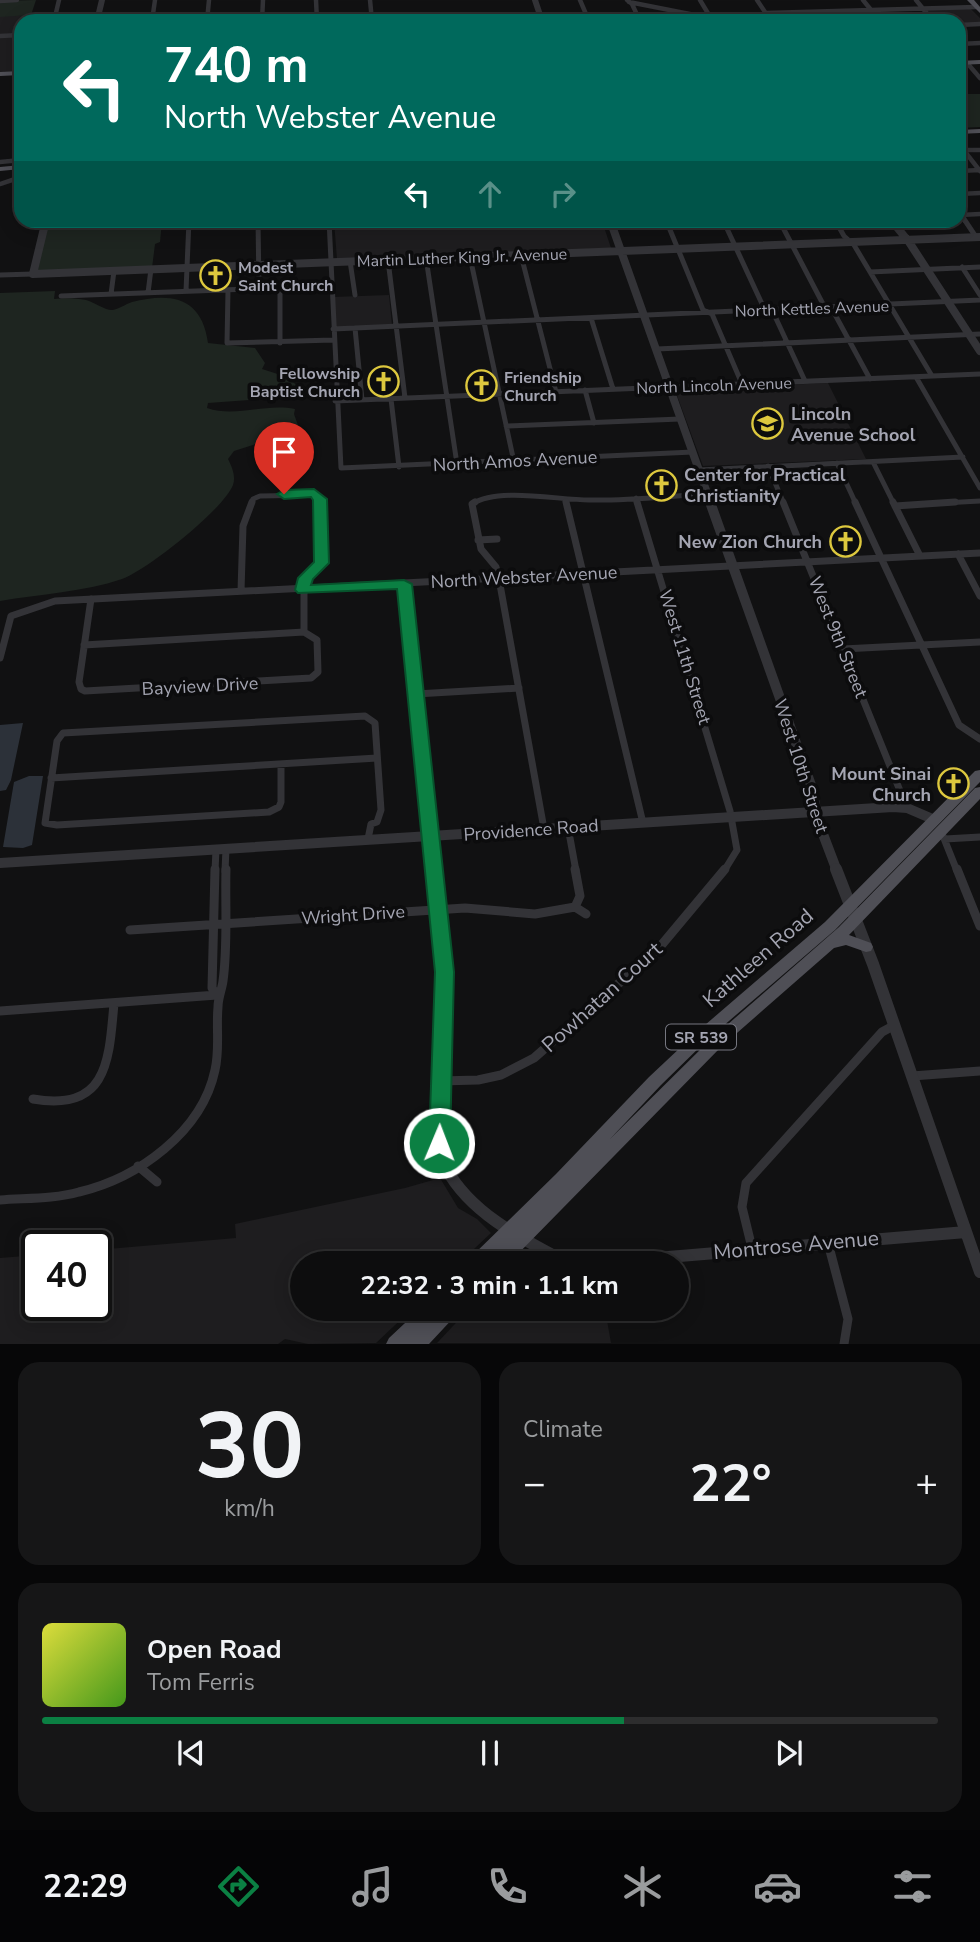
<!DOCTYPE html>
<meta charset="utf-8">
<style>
:root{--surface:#0d0d0e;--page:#161617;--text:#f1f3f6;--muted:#9a9c9e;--line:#2d2d2e;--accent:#0b8043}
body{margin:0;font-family:"Nunito Sans",sans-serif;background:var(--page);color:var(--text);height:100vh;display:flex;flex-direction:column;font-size:26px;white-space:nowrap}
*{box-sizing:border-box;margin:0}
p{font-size:23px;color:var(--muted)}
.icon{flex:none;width:38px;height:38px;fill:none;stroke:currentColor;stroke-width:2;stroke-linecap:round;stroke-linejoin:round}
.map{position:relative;height:1344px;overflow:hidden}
.side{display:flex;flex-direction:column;gap:18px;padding:18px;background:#070708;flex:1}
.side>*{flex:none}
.banner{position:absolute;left:14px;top:14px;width:952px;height:214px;border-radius:21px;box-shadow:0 4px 18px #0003,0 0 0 2px var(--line);background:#00695c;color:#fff;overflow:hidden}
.speed{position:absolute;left:21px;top:1230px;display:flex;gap:14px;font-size:35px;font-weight:700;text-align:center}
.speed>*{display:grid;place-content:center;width:91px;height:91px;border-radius:50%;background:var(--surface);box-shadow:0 4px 18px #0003,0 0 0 2px var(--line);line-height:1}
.speed .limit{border:4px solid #111;border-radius:10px;background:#fff;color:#111}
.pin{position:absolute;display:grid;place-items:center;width:60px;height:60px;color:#fff;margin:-72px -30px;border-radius:50% 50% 50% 0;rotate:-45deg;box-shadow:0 0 7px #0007}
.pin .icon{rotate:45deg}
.me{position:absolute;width:77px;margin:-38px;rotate:1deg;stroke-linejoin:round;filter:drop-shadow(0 0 5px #0008)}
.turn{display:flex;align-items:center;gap:24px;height:147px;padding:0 35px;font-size:32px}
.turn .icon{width:91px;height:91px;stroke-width:2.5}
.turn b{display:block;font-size:49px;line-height:60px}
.lanes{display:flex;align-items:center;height:66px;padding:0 35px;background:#0003;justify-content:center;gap:35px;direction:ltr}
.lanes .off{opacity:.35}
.big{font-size:52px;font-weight:700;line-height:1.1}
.side .tile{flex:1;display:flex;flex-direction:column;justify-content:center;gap:10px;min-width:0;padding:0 24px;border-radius:21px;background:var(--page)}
.side .dial{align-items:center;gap:0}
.dial b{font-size:91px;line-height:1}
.song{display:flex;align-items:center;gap:21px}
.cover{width:84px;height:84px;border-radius:10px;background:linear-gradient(135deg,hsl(60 70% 55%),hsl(100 70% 35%))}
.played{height:7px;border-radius:4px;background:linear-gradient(90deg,var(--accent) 65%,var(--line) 65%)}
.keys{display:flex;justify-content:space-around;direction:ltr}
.heat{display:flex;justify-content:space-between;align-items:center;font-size:38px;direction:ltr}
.side .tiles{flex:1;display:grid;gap:18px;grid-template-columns:1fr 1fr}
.tile:last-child{grid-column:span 2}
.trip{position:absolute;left:290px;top:1251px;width:399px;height:70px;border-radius:35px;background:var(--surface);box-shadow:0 4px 18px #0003,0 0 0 2px var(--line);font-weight:700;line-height:70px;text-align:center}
.tabs{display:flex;height:112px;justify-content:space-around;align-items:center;background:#050506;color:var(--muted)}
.tabs .icon{width:49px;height:49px}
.tabs .on{color:var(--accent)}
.tabs b{font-size:32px;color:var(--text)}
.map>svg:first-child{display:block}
.built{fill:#1e1d1f}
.green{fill:#1e2520}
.water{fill:#2c3139}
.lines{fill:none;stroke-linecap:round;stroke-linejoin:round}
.minor-far3{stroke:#333337;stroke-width:4.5}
.minor-far2{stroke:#333337;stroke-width:5}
.minor-far1{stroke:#333337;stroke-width:7}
.minor{stroke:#333337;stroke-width:9}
.tertiary-far3{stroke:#333337;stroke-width:6}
.tertiary-far2{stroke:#333337;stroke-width:8}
.tertiary-far1{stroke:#333337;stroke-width:10}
.tertiary{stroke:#333337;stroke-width:12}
.primary{fill:#4f4f56;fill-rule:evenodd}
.route{fill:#0b8043;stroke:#07532c;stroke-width:2}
.labels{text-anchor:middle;stroke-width:7;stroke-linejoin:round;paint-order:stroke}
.far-street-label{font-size:16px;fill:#a4a5b2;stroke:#0c0c0d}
.far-poi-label{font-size:16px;font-weight:bold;fill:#a4a5b2;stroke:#0c0c0d;text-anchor:start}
.shield{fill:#0c0c0d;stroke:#767780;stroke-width:2}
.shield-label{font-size:16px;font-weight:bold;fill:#a4a5b2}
.poi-label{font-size:18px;font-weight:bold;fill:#a4a5b2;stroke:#0c0c0d;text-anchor:start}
.street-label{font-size:18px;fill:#a4a5b2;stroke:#0c0c0d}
.near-street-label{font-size:21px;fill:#a4a5b2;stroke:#0c0c0d}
</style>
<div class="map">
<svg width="980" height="1344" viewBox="0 0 980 1344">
<rect width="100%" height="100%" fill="#111112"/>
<path class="built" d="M970,8L980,18V24L936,21L925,9Z
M52,14L53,17H96L95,21H21V35H0V16Z
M0,36H21V73H0Z
M334,221H602L611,248L337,259Z
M389,295L392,325L335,328L333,297Z
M828,383L866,459L703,466L675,390Z
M440,1178L458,1208L477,1219L491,1233L459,1263L303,1264V1309H412L376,1343L308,1344L285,1339L278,1344H0V1258L37,1255V1306H96V1250L236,1238L235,1224L405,1188Z
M469,1309H605L611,1343H437Z"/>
<path class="green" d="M36,0L31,15L0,17V1Z
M959,94H980V127L959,128Z
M49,221H162L160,242L155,244L152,268L36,272Z
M55,291L54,299C64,298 75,298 86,300C94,302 104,310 112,310C117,310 126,304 132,302C171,292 202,297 208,343L255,348L265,363L262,369L287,377L301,389L300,393L288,397L208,403L207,408C236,418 264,403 295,409L294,414L299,428L294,439L256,444L234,451L228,459C232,467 236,476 233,485C223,510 147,570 122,579C84,592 40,594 0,601V293Z"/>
<path class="water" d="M23,723L11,780L6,790L0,791V725Z
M29,776H43L32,845L23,848L3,847L14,782Z"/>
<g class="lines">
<path class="minor-far3" d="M59,0L55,17L98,16
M316,0L317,21
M370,0L372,21
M580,0L589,21
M627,0L632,4L640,21
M700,0L712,20
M757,0L771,21
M863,0L880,21
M916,0L933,21
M0,1L17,0
M629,2L710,18
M766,13L976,7
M152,21L155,0
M207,21L209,0
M262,21L263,0
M959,25L980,24
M0,36L21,35
M959,44L980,43
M968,64L980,78
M959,144L980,171
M964,150H980
M0,162L21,160
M959,171L980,170
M0,184L21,177
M959,194L980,193
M959,212L965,221
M960,215L980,214"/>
<path class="minor-far2" d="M964,219L976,237
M258,220L259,288
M329,220L341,468L693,452
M666,220L703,310L712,314L742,384
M723,220L763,306L773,312L805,381
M779,220L823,304L832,309L870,379
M835,220L844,236L854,245L932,376
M521,255L556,392
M470,257L514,462
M426,258L457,464
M388,260L405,398
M350,261L355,295
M962,267L980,295
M870,272L980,267
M0,275L33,274
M280,287V343
M228,290L227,343L333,340
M186,291L189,220
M148,293L151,269
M111,294L114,271
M61,296L330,286
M591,318L613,389
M355,328L362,400
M333,329L980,300
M657,349L980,334
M916,377L980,488
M585,390L594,423
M391,399L399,467
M335,401L980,374
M506,426L680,419
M873,462L894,504
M837,463L856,504
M768,466L784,504
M699,470L963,457
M636,498L638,504
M565,500L566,504
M251,504L253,499L260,496L319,495V504
M472,504C499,487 557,500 589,500C628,501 668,496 707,494
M925,504L980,501"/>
<path class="minor-far1" d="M475,502L472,504L481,549L496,567L499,579L544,829
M566,502L643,823
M637,502L730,811L737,850L724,871
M783,502L907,808
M855,502L959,725L980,739
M893,502L920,556
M895,506L955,502
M478,540L497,539
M958,554L980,596
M404,584L430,836
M241,591L243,526L252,502
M91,599L79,682L81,689L85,691L311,678L318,672L317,640L304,632V581L322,563L319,502
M84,645L304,632
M843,649L980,642
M0,658L11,616L55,601L980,553
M416,694L519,688
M281,764V802L279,807L269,812L57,825L45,823L57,741L63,733L365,716L375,723L381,810L377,822L371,824L368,839
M51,778L377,758
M568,827L576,871
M941,831L957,871
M945,839L980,837
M215,871L216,849
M225,871L226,848"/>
<path class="minor" d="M215,869L212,988L217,995
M957,869L980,926
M575,907L586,914
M130,930L465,908L535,914L575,907L580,896L575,869
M0,1011L217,995
M912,1076L980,1071
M440,1081L478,1080L501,1075L534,1058L659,948L725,869
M33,1099C108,1112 109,1060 114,1003
M138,1166L157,1182
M0,1200C26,1198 54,1199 79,1192C138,1178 202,1132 215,1070C220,1049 216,1028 218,1007C218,998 222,989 223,981C228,945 225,905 226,869
M828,1243L848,1319L844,1344
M752,1248L742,1207L746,1183L882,1032L895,1025"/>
<path class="tertiary-far3" d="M535,0L542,21
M97,21L102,0
M494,21L541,20"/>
<path class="tertiary-far2" d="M46,220L33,274L980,237
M610,220L711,504
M891,220L909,242L980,351"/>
<path class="tertiary-far1" d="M710,502L812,788L818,821L837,871
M430,836L434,871
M0,863L893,807L907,808L935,820"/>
<path class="tertiary" d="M433,869C437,903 442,937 444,970C446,1014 429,1136 446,1168C470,1213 522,1239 566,1262L577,1264
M836,869L873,964L980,1272
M584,1264L966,1232"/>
<path class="primary" d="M967,0H974L980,7V13Z
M980,60V64L959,65V61Z
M21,71V75L0,76V72Z
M980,129V133L959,134V130Z
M21,165V169L0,171V167Z
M980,770V782L835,930L708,1039L661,1085L610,1139L711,1039L839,927L975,788L980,787V799L849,935L871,943L873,947L871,951L866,952L846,945L834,948L721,1047L508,1264H467L469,1259L556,1174L649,1077L698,1031L825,922L975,771Z
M420,1309H460L457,1314L429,1344H386L389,1338Z"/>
</g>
<path class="route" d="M314,489L327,499L329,563L313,579L311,585L404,580L412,584L454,972L450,1143L447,1149L439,1152L432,1149L429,1143L435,972L397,589L298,593L295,590L298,578L314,562L313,500L311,497L284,499L277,494L284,490Z"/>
<defs>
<symbol id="church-ring" viewBox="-11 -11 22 22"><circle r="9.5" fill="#0c0c0d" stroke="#ddc83e" stroke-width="1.5"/><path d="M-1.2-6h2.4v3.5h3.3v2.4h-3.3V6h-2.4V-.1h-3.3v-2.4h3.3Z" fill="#ddc83e"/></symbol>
<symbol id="school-ring" viewBox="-11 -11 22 22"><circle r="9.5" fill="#0c0c0d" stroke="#ddc83e" stroke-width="1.5"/><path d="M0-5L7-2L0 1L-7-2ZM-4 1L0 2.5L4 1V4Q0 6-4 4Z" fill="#ddc83e"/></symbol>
</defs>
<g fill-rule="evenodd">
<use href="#church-ring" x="198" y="258" width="35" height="35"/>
<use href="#church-ring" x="366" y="364" width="35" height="35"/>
<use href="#church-ring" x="464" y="368" width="35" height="35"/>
<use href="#school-ring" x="750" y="406" width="35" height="35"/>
<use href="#church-ring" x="644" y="468" width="35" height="35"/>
<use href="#church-ring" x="828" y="524" width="35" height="35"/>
<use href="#church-ring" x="936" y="766" width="35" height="35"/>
</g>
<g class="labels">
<g class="far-street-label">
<text transform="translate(462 257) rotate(-2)" y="6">Martin Luther King Jr. Avenue</text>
<text transform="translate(812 308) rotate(-2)" y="6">North Kettles Avenue</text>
<text transform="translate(714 385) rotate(-2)" y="6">North Lincoln Avenue</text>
</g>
<g class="far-poi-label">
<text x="238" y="273">Modest<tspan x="238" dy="18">Saint Church</tspan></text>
<text x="360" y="379" text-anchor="end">Fellowship<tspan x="360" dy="18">Baptist Church</tspan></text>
<text x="504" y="383">Friendship<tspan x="504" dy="18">Church</tspan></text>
</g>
<rect class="shield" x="666" y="1024.5" width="70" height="25" rx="5"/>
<g class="shield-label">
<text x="701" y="1043">SR 539</text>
</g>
<g class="poi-label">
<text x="791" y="420">Lincoln<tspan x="791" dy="21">Avenue School</tspan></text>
<text x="684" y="481">Center for Practical<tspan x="684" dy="21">Christianity</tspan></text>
<text x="822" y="548" text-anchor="end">New Zion Church</text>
<text x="931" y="780" text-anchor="end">Mount Sinai<tspan x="931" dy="21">Church</tspan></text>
</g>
<g class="street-label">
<text transform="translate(515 461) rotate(-3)" y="6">North Amos Avenue</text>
<text transform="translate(524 577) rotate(-3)" y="6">North Webster Avenue</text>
<text transform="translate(838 637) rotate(68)" y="6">West 9th Street</text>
<text transform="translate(685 657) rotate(73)" y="6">West 11th Street</text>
<text transform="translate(200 686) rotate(-3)" y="6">Bayview Drive</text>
<text transform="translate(801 766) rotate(72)" y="6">West 10th Street</text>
<text transform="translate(531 830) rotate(-4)" y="6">Providence Road</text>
<text transform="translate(353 915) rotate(-4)" y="6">Wright Drive</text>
</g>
<g class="near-street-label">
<text transform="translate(758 958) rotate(-41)" y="7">Kathleen Road</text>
<text transform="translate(602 997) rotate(-42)" y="7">Powhatan Court</text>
<text transform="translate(796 1245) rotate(-5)" y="7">Montrose Avenue</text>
</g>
</g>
</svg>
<div class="speed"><div class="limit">40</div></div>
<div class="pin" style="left:284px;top:494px;background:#d93025"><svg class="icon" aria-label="arrive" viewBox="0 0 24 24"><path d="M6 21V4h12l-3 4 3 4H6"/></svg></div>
<svg class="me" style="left:439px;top:1143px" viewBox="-20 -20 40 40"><circle r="17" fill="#0b8043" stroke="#fff" stroke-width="3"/><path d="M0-11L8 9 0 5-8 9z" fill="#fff"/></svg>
<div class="trip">22:32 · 3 min · 1.1 km</div>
<div class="banner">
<div class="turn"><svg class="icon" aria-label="left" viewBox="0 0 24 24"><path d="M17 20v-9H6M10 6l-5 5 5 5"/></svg><div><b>740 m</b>North Webster Avenue</div></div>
<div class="lanes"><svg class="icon" aria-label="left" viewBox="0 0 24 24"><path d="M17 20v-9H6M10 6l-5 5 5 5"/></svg><svg class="icon off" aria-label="ahead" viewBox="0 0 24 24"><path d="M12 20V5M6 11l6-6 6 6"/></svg><svg class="icon off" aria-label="right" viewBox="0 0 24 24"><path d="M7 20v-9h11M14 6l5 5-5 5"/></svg></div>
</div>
</div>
<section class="side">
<div class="tiles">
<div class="tile dial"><b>30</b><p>km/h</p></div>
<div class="tile"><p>Climate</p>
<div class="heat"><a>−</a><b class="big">22°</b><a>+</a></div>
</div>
<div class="tile">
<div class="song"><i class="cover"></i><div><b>Open Road</b><p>Tom Ferris</p></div></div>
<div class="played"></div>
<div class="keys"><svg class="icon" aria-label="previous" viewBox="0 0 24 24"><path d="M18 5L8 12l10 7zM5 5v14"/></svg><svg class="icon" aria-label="pause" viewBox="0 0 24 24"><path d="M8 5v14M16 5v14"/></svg><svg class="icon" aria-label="next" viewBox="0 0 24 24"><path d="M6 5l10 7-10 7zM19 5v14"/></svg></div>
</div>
</div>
</section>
<nav class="tabs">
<b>22:29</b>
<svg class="icon on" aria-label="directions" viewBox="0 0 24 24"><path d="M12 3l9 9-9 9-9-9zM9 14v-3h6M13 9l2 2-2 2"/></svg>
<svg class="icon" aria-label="music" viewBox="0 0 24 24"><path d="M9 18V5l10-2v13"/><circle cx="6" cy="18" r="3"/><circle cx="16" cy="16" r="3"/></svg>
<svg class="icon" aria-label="phone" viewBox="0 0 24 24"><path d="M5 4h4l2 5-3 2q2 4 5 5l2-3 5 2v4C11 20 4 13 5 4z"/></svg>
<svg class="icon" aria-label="climate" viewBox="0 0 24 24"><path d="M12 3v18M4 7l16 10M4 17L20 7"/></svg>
<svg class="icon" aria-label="car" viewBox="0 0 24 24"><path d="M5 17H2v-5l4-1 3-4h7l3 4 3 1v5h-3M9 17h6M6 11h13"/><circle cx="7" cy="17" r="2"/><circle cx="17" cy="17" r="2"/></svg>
<svg class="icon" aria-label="filters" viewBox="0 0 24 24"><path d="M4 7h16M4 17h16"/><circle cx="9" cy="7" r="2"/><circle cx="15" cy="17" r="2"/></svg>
</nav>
